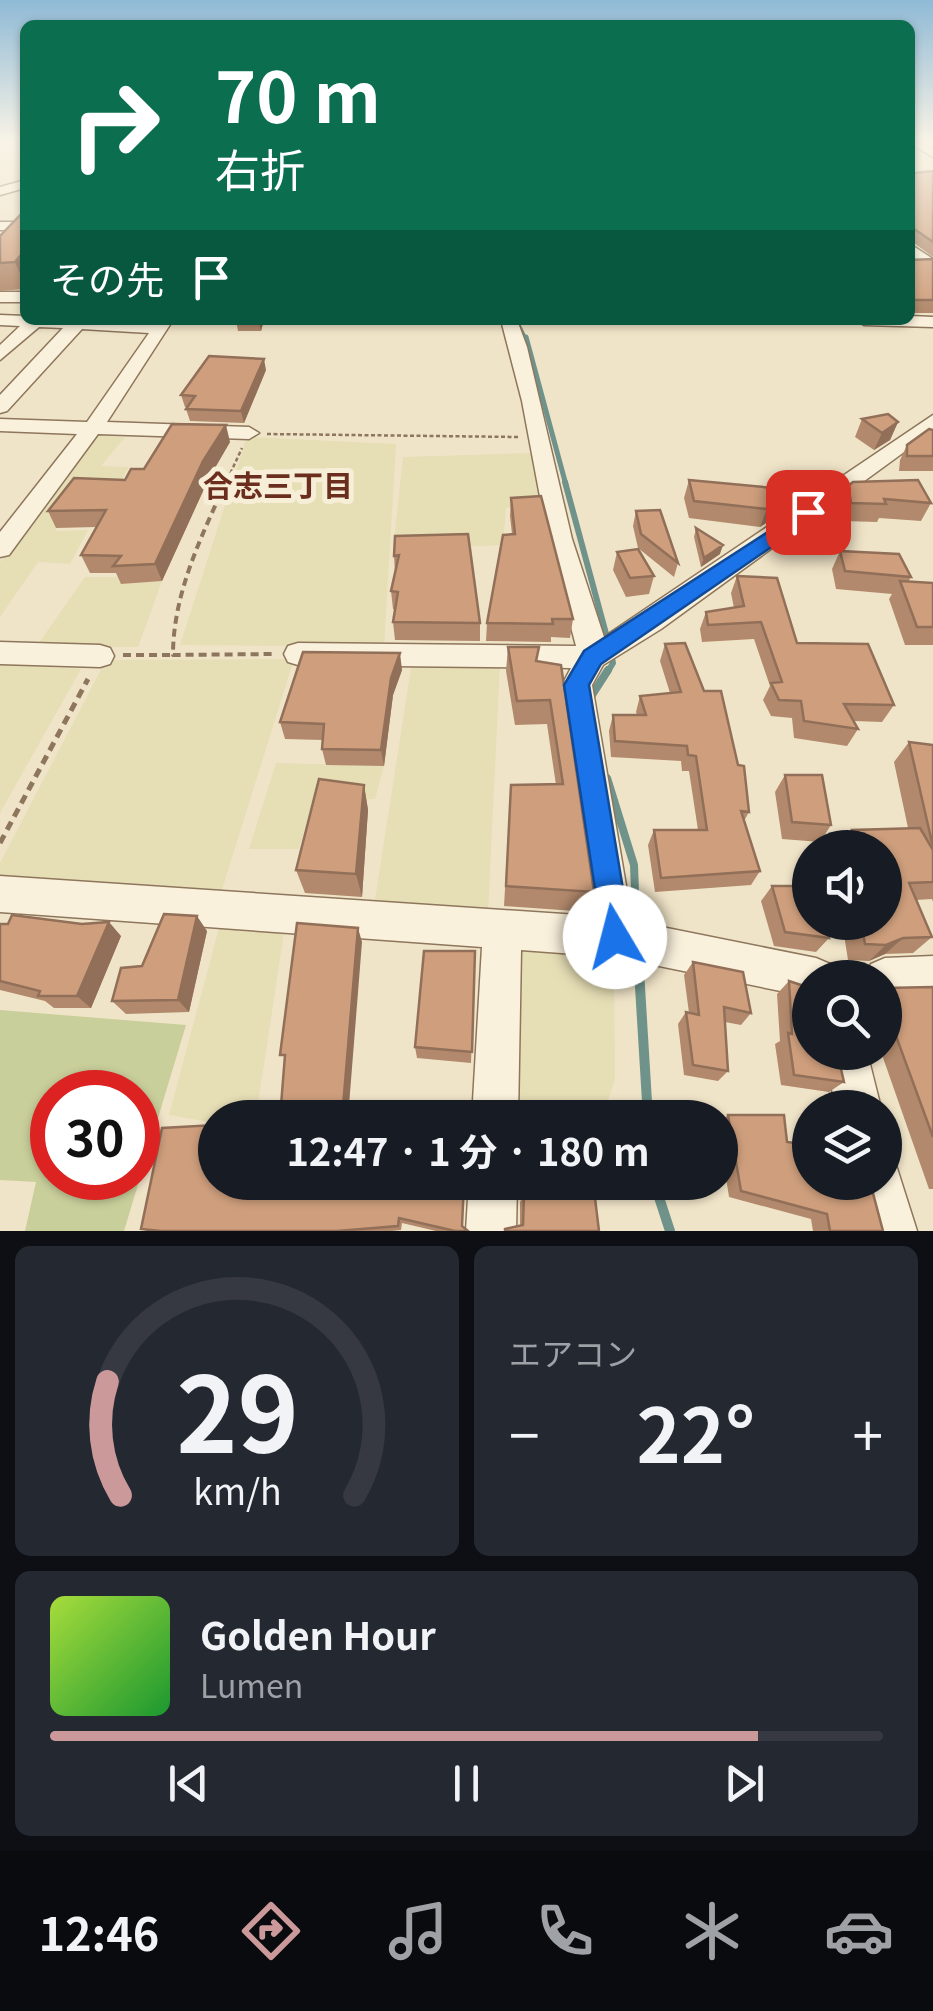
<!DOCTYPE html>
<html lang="ja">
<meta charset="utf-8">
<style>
:root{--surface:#171b24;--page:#242831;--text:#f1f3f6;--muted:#9ea1a6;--line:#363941;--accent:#cc999b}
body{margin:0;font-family:Georgia,"Noto Sans JP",serif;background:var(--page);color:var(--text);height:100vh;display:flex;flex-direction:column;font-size:38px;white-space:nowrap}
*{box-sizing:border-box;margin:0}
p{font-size:32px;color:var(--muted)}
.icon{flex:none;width:55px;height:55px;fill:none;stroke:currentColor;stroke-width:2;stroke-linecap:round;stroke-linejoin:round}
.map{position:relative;height:1231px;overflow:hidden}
.side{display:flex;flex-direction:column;gap:15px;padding:15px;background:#0d0f14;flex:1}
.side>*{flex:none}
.hud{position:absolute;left:20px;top:20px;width:895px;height:305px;border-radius:15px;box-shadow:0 2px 8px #0004;background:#0b6e4f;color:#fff;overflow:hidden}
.buttons{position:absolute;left:792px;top:830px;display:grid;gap:20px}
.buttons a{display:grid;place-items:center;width:110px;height:110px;border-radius:50%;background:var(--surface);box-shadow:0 2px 8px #0004;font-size:50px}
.speed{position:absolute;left:30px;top:1070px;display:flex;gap:20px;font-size:50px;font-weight:700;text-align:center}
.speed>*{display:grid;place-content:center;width:130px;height:130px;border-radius:50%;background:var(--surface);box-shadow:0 2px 8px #0004;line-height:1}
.speed .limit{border:15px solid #d22;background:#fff;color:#111}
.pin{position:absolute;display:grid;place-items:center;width:85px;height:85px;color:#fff;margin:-42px;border-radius:20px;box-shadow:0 5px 15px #0006}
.me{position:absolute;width:110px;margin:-55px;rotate:352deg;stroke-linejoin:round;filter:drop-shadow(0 0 8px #0008)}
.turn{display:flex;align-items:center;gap:35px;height:210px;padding:0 30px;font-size:45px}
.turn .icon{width:130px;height:130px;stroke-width:2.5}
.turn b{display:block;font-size:70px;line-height:85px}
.then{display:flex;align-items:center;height:95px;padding:0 30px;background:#0003;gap:20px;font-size:38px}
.big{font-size:75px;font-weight:700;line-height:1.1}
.side .widget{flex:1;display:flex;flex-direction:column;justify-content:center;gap:15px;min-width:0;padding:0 35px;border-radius:15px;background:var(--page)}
.side .dial{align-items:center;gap:0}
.dial svg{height:260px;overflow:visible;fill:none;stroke:var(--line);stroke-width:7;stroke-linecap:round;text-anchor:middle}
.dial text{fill:var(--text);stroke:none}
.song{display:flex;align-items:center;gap:30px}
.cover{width:120px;height:120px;border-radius:15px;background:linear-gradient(135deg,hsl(80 70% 55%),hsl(130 70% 35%))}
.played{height:10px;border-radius:5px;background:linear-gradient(90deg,var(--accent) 85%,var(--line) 85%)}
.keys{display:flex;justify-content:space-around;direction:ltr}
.heat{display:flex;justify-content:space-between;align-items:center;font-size:55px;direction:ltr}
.side .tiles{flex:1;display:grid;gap:15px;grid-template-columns:1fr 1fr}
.widget:last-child{grid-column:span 2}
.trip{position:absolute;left:198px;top:1100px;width:540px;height:100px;border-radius:50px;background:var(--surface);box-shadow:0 2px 8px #0004;font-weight:700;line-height:100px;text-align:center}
.menu{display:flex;height:160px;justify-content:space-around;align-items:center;background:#090b0e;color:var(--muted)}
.menu .icon{width:70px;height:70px}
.menu .on{color:var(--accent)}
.menu b{font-size:45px;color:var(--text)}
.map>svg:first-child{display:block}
.farmland{fill:#e6deb5}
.green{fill:#c9cf9b;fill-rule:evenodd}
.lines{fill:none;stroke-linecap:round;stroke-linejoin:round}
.stream-far4{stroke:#6f938a;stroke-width:4}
.stream-far3{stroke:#6f938a;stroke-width:5}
.stream-far2{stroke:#6f938a;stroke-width:6}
.stream-far1{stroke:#6f938a;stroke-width:8}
.stream{stroke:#6f938a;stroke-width:10}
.minor-casing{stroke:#8d765c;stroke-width:3}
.path-far2{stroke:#8d765c;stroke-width:2.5;stroke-dasharray:4 2.5;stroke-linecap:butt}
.path-far1{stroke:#8d765c;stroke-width:4;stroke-dasharray:8 5;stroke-linecap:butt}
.path{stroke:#8d765c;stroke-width:5;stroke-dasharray:9 6;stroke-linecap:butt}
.minor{fill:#faf1dc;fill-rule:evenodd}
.wall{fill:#b2896c}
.shaded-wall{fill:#916f58}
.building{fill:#cf9f7d;stroke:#916f58;stroke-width:2.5}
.route{fill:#1a73e8;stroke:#114b97;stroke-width:2.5}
.labels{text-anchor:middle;stroke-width:10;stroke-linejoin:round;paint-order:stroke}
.neighbourhood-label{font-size:30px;font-weight:bold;fill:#6b2e1e;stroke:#f7eed8}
</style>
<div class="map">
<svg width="933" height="1231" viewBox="0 0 933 1231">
<rect width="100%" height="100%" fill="#f0e4c8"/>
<path class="farmland" d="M94,435L125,437L101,466L129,467L112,496L86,492L55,531L88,530L70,564L38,562L0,617V562Z
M247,437L396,444L384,647L180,645Z
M535,453L545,507L506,508L503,545L393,550L403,457Z
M85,577H119L121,584L162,581L138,647H36Z
M294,659L220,896L0,881V863L106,660Z
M412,662L500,663L488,912L374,906Z
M0,664L81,669L0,813Z
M276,763L384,766L375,799L312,802L299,849H249Z
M219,928L284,933L256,1117L215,1118V1123L169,1115Z
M508,949L614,956L615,1080L602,1117H534L508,1110Z"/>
<path class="green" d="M0,1010L186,1025L124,1231H25L36,1182L0,1180ZM52,1092H138V1178H52Z"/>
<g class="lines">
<path class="stream-far4" d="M516,320L526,340"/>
<path class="stream-far3" d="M526,337L566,485"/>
<path class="stream-far2" d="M565,482L608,641
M607,673L613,663L611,653"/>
<path class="stream-far1" d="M590,698L608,670
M607,778L634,865L636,917"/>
<path class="stream" d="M636,914L637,927
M638,954L648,1118
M654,1182L670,1231"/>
<defs>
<path id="minor" d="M910,140L933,149V157L910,143Z
M25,180V188L0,195V187Z
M0,222H25V230H0Z
M910,244L933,259V270L910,255Z
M0,292H25V302H0Z
M0,315L25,316V320H173L107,422L249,427L259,433L249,439L98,434L9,555L0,557V532L77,434L0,431V419L87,422L149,333L82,329L7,411L0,413V395L63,328L39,327L0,360V345L20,326L0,325Z
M910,316L933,317V327L864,325L856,320H910Z
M501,320H517L527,347L572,539L604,637L933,415V431L661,629L603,665L592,685L632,921L816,958L830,964L836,978H810V997L615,957L521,950L518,1118H472L482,947L0,912V876L593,916L562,685L571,668L298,665L288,662L284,654L288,646L298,643L576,646L548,539L522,401Z
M0,642L100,645L110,648L114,656L110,664L100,667L0,664Z
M933,956V996L885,998V978H865L871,964L885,958Z
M824,1052H867L881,1108H836Z
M885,1161L896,1165L917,1231H867L855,1182H885Z
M469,1182H517L516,1231H466Z"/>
</defs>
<use href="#minor" class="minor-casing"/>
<path class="path-far2" d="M267,434L518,437
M225,485L242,448"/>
<path class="path-far1" d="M226,482C201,537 173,594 173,655L273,654
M123,655H173"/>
<path class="path" d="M0,843L88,679"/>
<use href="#minor" class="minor"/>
</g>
<path class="wall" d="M910,168L914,173L933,171V257L910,240Z
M25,197V289L0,291V236L25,210L20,200Z
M933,259V313H910V260Z
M236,320H264L261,331H238Z
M266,370L244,423L190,421L186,409L188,407H185L181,395Z
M862,419L898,422L890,440L874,450L855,437Z
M933,430V471H899L900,460L907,445Z
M230,442L209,478L162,581L121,584L116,573H90L81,555L96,527L56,528L48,511L125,480L144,469Z
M689,480L784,489L779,514L760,527L689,518L684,498Z
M835,496L931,503L921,521L879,518L877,522L843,521L842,515L827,514Z
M511,498L573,619L570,638L551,637V642L486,641L487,623L512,534L510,516Z
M636,511L678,563L674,577L638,548L633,526Z
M696,528L720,554L701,567L694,537Z
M395,536L480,623V641L395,640L393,622L395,610L393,609L391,591L395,573L394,556Z
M840,551L911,577L908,582L933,583V645H905L889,599L892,594L836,589L832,569Z
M617,552L654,576L649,594L626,597L613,570Z
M737,576L797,643L894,705L882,722L854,721L858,729L847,746L794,738L792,718L771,716L763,700L770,686L754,639L702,642L700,629L706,612L734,608L731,593Z
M665,644L749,812L744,821L760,871L751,885L655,892L648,845L654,830H698L689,771H682L681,761L611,757L609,731L613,715H637L636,712L640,696L670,693L660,661Z
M508,647H539L537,661L561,665L594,892L589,912L504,906L511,785H556L547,724L515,725L506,671Z
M402,670L393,695L384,766L326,765L322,749L323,740L285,739L280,722Z
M909,742L933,745V902L932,899L916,900L932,937L913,953L885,954L869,961L848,960L842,922H885V848H838L852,830L908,828L894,762Z
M785,775L831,825L820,842L782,839L775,792Z
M364,785L368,810L362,897L305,893L296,870Z
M772,886L829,938L816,952L774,946L761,901Z
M0,924L121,936L91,1008H54L45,1001L0,990Z
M207,931L189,1012L126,1014L112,1001L142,966Z
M475,951L471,1063L417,1058L415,1047Z
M693,962L751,1013L741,1025L725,1022L728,1071L718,1081L684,1075L678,1024L686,1012L689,1013L684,975Z
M789,981L844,1082L829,1092L781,1085L775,1044L780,1041L777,994Z
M933,987V1189H929L881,1052H885V988Z
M728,1115L787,1142L883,1231H813L811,1219L729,1197L720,1139V1122Z
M215,1182L462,1226L468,1231H436L402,1223L401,1230L392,1231H147L141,1229Z
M524,1194L599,1231H504L505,1229L520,1225V1202Z"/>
<path class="shaded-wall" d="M25,250V285L15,262Z
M258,320H264L261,331Z
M264,359L266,370L244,423L241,411Z
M898,422L890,440L874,450L882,433Z
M226,425L230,442L209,478L162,581L155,564L203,461Z
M786,496L779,514L760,527L767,509Z
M723,545L720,554L701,567L704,558Z
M400,653L402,670L393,695L384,766L381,750L391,678Z
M364,785L368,810L362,897L356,874Z
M197,916L207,931L189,1012L178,1000Z
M109,922L121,936L91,1008L77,996Z
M358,928L362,942L348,1118H342Z
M903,938L885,954L869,961L886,945Z"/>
<path class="building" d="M910,168L914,173L933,171V242L910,226Z
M25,210V250L15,262L0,263V236Z
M933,259V300H910V260Z
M209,356L264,359L241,411L186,409L195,396L181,395Z
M888,414L898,422L882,433L862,419Z
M172,424L226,425L203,461L155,564L113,566L121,556L81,555L106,510L48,511L74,478L125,480L131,469H144Z
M929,429L933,430V456H907V445Z
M689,480L784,489L786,496L767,509L694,501Z
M918,480L931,503L884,499L886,504L851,503L850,497L835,496L853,482Z
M541,496L573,619H552L553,624L487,623L503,535L515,534L511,498Z
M660,510L678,563L641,534L636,511Z
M696,528L723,545L704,558Z
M468,534L480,623L393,622L398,592L391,591L399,555L394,556L395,536Z
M638,549L654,576L630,578L617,552Z
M840,551L899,554L911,577L845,571Z
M737,576L777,578L797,643L868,644L894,705L844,704L858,729L804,721L801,701L779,700L771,683L782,682L761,622L708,625L706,612L744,606Z
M900,581L933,583V627H917Z
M685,643L704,691H721L738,765L744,766L749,812L741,811L760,871L661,878L654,830H707L696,756L688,755L687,746L615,741L613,715H646L640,696L681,692L665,644Z
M508,647H539L536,661L561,665L594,892L506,886L511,785L563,784L550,700L517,701Z
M303,652L400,653L391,678L381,750L322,749L324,724L280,722Z
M909,742L933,745V847Z
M785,775H822L831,825L792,822Z
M319,779L364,785L356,874L296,870Z
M920,828L933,850V882L909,883L932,937L903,938L886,945L865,944L861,922H885V848H858L852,830Z
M772,886H810V922H824L829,938L785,932Z
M164,914L197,916L178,1000L112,1001L121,968L142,966Z
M12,915L82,924L109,922L77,996H38L40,991L0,981V924H8Z
M297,923L358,928L342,1118H280L285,1055H280Z
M424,951H475L472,1052L415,1047Z
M693,962L743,972L751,1013L724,1007L728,1071L693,1065L686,1012L699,1015Z
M789,981L810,988V1052H837L844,1082L794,1075L788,1033L792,1034Z
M933,987V1137L885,1006V988Z
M728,1115H784L787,1142L810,1145V1182H870L883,1231H830L827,1214L741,1191Z
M215,1125V1182H464L462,1226L468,1231H455L399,1218L398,1226L337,1231H161L141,1229L162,1128Z
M594,1190L599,1231H505V1229L523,1225L524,1194Z"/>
<linearGradient id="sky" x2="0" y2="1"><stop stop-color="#8fbad6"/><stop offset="0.45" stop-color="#f8f3e6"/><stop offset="1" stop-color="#f8f3e6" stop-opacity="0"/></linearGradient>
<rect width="933" height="313" fill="url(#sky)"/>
<path class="route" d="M808,506L815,508V517L601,664L589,685L631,937L626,948L615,953L604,948L564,685L584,651Z"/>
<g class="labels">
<g class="neighbourhood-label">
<text x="278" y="497">合志三丁目</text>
</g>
</g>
</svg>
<div class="buttons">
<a><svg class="icon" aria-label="sound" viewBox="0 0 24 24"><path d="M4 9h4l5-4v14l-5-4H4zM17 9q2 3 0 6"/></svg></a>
<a><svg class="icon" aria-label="search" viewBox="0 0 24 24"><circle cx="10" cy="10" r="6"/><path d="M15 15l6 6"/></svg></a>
<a><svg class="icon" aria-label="layers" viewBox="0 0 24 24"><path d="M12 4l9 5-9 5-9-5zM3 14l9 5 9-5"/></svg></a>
</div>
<div class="speed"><div class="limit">30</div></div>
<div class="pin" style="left:808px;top:512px;background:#d93025"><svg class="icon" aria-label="arrive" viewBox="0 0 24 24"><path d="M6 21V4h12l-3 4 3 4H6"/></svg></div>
<svg class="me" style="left:615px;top:937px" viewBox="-20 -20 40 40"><circle r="19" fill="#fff"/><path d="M0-13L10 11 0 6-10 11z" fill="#1a73e8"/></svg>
<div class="trip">12:47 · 1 分 · 180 m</div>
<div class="hud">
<div class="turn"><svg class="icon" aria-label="right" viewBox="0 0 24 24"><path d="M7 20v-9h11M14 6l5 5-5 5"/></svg><div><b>70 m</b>右折</div></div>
<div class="then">その先<svg class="icon" aria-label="arrive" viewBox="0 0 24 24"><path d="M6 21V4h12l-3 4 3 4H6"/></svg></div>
</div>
</div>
<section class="side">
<div class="tiles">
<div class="widget dial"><svg viewBox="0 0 100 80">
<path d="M14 69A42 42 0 1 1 86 69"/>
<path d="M14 69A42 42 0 0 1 10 34" stroke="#cc999b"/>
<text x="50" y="56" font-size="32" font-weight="700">29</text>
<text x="50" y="72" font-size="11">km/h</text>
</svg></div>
<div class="widget"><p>エアコン</p>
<div class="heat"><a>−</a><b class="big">22°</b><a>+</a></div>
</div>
<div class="widget">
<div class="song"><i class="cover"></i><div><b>Golden Hour</b><p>Lumen</p></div></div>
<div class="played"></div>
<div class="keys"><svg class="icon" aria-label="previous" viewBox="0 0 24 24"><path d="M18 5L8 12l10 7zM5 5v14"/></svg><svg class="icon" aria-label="pause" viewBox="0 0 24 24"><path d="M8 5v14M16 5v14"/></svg><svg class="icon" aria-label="next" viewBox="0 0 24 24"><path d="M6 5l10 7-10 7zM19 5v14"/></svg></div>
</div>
</div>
</section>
<nav class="menu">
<b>12:46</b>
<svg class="icon on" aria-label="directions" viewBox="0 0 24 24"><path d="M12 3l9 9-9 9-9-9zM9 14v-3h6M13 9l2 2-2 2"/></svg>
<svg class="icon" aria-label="music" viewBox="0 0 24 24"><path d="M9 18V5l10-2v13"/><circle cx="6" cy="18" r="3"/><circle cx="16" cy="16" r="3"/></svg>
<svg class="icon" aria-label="phone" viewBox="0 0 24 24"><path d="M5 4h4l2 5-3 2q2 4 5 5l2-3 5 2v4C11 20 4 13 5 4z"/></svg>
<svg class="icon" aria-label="climate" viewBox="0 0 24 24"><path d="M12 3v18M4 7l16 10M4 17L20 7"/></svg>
<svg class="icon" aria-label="car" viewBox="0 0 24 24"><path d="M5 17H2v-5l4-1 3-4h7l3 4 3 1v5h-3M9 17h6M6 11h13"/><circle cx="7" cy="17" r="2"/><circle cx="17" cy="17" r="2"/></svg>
</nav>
